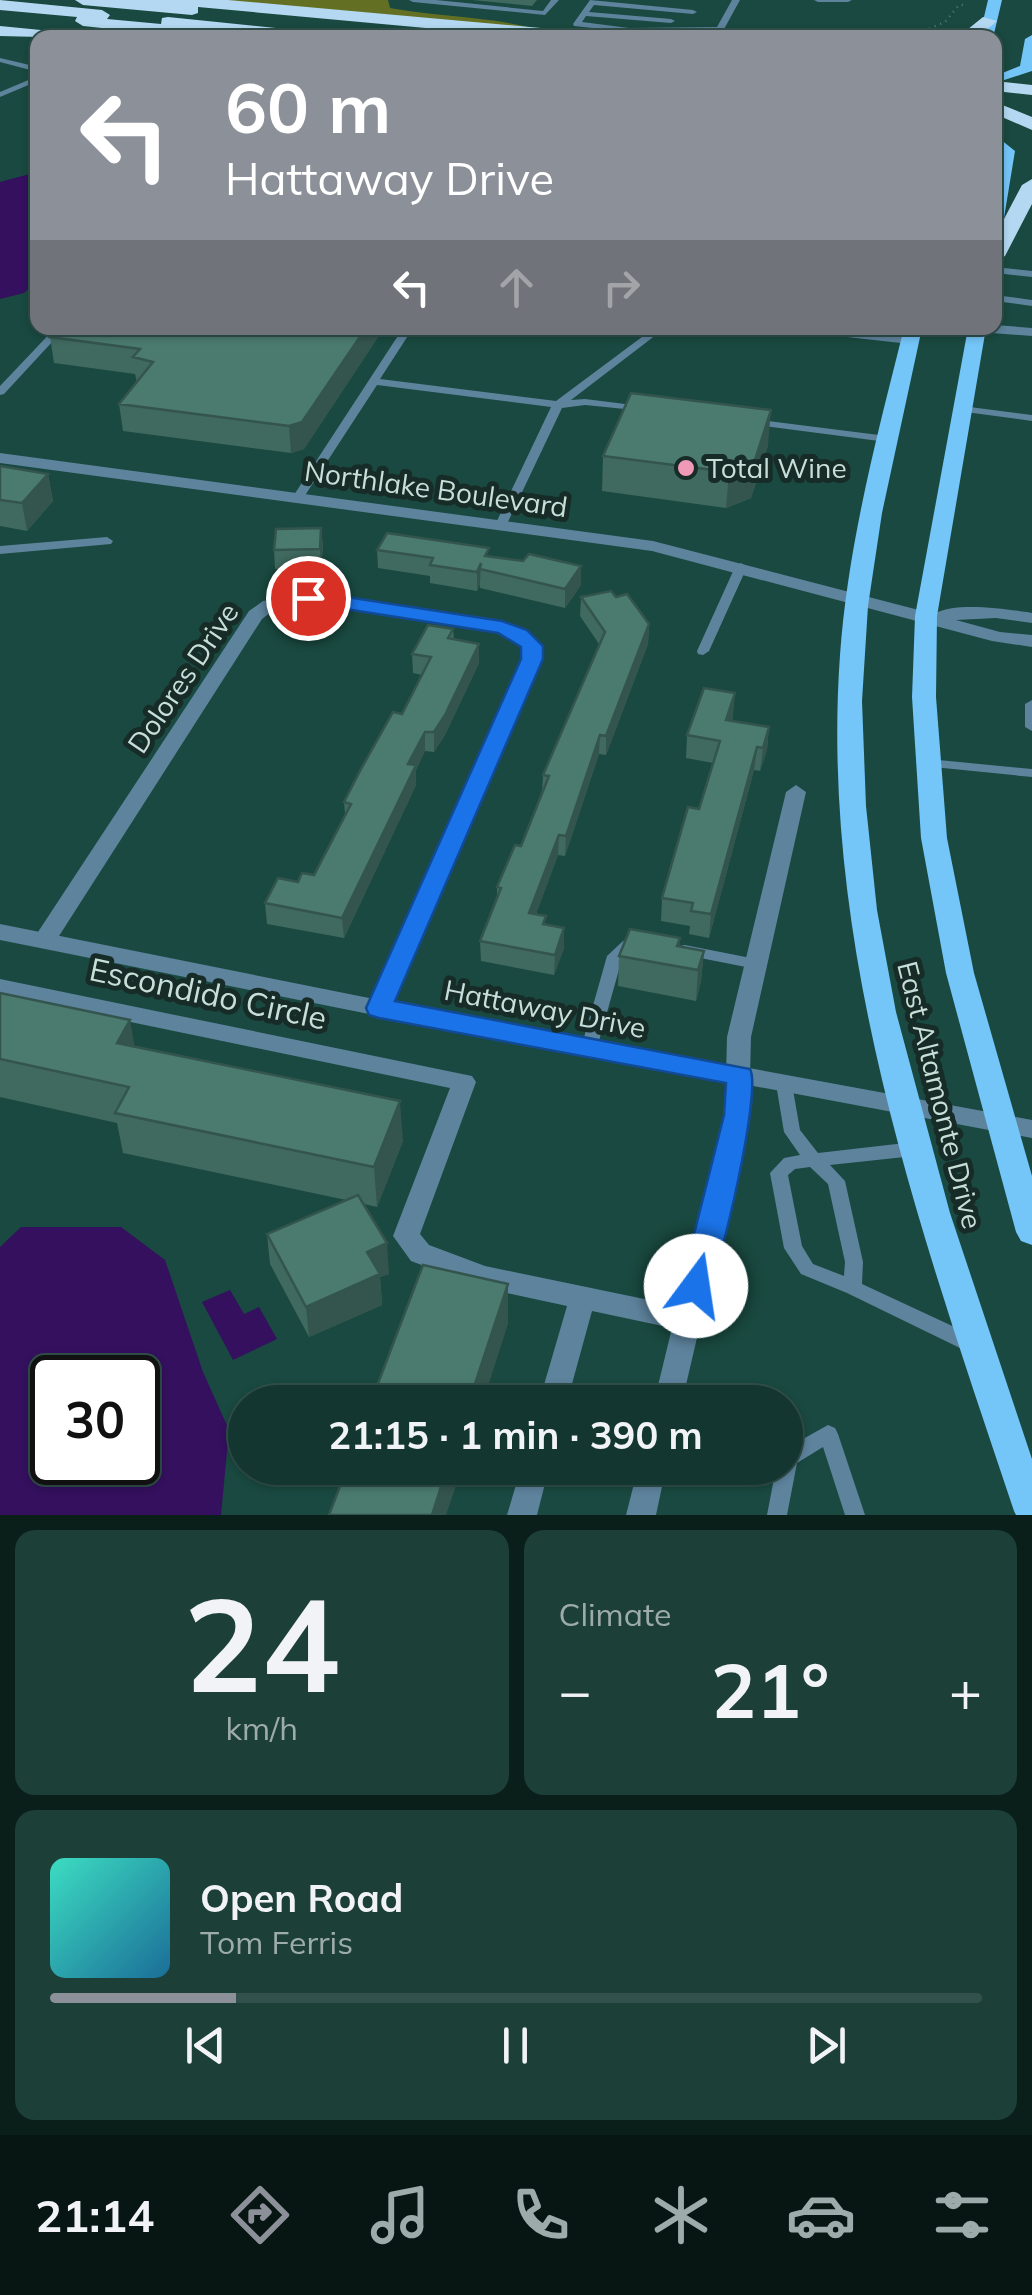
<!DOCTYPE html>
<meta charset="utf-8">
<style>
:root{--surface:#133730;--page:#1c3f38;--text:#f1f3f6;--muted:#9dacab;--line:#32514c;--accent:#8c9099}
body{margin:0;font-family:Mulish,sans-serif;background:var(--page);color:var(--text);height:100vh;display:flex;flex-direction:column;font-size:38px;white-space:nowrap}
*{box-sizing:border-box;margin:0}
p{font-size:32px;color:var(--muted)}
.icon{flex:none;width:55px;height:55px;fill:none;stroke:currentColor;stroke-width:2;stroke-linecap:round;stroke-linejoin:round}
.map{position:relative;height:1515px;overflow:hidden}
.side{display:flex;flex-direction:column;gap:15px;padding:15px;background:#0a1e1a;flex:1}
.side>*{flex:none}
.top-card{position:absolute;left:30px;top:30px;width:972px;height:305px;border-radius:20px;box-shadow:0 2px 8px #0004,0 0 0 2px var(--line);background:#8c9099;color:#fff;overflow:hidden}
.speed{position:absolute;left:30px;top:1355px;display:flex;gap:20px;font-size:50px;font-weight:700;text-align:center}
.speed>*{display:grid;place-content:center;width:130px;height:130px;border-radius:50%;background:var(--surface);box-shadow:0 2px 8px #0004,0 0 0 2px var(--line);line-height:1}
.speed .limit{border:5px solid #111;border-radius:15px;background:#fff;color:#111}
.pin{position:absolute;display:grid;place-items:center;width:85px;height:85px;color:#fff;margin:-42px;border:5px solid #fff;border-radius:50%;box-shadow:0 2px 10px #0007}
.me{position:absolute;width:110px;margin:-55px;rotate:14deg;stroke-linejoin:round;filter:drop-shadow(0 0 8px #0008)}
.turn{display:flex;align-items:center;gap:35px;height:210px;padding:0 30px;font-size:45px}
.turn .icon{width:130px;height:130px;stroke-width:2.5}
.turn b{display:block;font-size:70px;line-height:85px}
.lanes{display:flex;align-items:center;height:95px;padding:0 30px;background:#0003;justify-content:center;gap:50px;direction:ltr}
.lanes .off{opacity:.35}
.big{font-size:75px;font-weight:700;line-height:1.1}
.side .card{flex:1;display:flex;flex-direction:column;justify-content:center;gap:15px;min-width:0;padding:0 35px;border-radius:20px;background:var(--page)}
.side .dial{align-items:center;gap:0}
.dial b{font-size:130px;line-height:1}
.song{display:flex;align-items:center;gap:30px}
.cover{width:120px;height:120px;border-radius:15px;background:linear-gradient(135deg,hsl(170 70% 55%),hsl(200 70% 35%))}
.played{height:10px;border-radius:5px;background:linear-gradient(90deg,var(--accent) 20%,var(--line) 20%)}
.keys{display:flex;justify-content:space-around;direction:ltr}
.heat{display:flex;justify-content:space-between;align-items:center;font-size:55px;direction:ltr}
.side .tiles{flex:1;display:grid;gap:15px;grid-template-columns:1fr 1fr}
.card:last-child{grid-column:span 2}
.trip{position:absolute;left:228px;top:1385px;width:575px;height:100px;border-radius:50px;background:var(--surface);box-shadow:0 2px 8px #0004,0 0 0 2px var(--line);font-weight:700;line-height:100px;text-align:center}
.tabs{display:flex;height:160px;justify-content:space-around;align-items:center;background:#081613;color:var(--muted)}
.tabs .icon{width:70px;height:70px}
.tabs .active{color:var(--accent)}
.tabs b{font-size:45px;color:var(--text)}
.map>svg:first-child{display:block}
.green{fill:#637023}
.water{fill:#34105e;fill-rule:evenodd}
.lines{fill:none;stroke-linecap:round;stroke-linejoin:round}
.path{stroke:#527b73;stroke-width:2.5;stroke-dasharray:1 5;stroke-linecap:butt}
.service{fill:#5e839d;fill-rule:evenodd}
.minor{fill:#5e839d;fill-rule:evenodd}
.tertiary{fill:#5e839d;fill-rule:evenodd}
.primary{fill:#74c5f8;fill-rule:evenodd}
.motorway{fill:#b4d8f1;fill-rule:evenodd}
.wall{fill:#40695f}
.shaded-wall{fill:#34554e}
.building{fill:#4b7a6f;stroke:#34554e;stroke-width:2.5}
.route{fill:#1a73e8;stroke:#114b97;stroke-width:2.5}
.poi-dot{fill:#f09ab7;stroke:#172b27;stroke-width:4}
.labels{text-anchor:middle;stroke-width:10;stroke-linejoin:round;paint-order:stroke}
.poi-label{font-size:28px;fill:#c7dfd9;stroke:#172b27;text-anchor:start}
.street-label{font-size:28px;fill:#c7dfd9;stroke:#172b27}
.near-street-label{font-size:32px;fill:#c7dfd9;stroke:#172b27}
</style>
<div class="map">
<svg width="1032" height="1515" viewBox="0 0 1032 1515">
<rect width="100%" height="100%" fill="#194940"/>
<path class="green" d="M200,0H388L390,8C438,17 485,16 532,28Z"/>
<path class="water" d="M37,172V281L24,293L0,299V182Z
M21,1227H121L165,1260L203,1372L229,1430L221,1515H0V1247ZM52,1378H138V1462H52Z
M230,1290L244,1314L259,1307L277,1339L233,1360L202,1302Z"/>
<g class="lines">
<path class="path" d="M907,38L945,22L959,5H966
M921,38L946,37"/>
<path class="service" d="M409,0H436L543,11L551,0H559L545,15L413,2Z
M590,0L693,10L697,12L693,14L594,5L589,12L671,19L675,21L671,23L586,16L582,22L629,28L717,27L732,0H740L723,31L629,32L574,26L573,24Z
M814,0H852L848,2H818Z
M0,58L38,67V72L0,62Z
M38,76V81L0,97V92Z
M995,267L1032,271V277L995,273Z
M995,295L1032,300V306L995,301Z
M55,328H65L4,394L0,395V386Z
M403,328H413L380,379L556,401L654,328H665L571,400L585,399L641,406L645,407V411L585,405L562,408L505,528H497L495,525L551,407L377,385L302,500H294L292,498Z
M788,328H816L910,338L915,341L910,344L793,331Z
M962,406L1032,415V421L958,411V407Z
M752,419L887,436L893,439L887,442L748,424L747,422Z
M107,537L113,541L111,544L0,554V546Z
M741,563L747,567L709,651L703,655L698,654L697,651L735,567Z
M1032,700V731L1025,727V704Z
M928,759L1032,769V777L923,766L921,763L923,760Z
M639,938L644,939L647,943L644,947L633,950L622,959L597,1048L595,1052L589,1054L583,1052L581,1048L607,956L623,941Z
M685,945L756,959L761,960L764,964L761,968L756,969L680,954L677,950L680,946Z
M784,1078L790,1080L792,1084L800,1130L818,1153L914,1142L920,1144L923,1149L920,1154L914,1156L830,1165L845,1181L863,1262L862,1284L976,1337L978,1343L976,1349L969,1351L962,1349L847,1293L801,1274L784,1248L770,1173L784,1158L800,1155L784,1132L776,1084L778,1080ZM810,1167L828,1184L845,1262L844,1276L813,1264L802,1246L788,1175L795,1169Z
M828,1425L835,1428L838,1434L865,1515H845L823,1447L797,1463L787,1515H767L776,1468H785V1449Z"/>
<path class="minor" d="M995,325L1032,328V336L978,332L971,328H995Z
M0,453L653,541L934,614C955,601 1007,609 1032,613V623L996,618L956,620L1000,632L1032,635V647L992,641L652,551L0,463Z
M309,593L502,622L527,630L541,645V659L387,1014H371L367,1008L523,659V646L513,638L499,633L309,603L275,609L262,619L52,947H36L33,941L36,935L249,611L263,601Z
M796,785L806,792L751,1037L749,1115L682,1402H654L672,1328L592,1311L567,1402H539L567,1306L483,1288L411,1261L393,1236L450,1088L0,995V979L472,1076L476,1082L420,1234L429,1245L485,1266L678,1306L725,1115L727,1037L786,792Z
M521,1468H549L537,1515H507Z
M638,1468H666L656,1515H626Z"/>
<path class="tertiary" d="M0,924L379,1000L1032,1120V1138L379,1016L0,940Z"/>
<path class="primary" d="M988,0H1002L993,38H979Z
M1032,35V71L995,83V76L1020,66L1025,39Z
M995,135L1015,151L1003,224L995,229L999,152L995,148Z
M904,328H922L882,513L868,606L862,701L866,806L877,910L896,1012L950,1213L1032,1459V1515H1016L1014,1511C922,1236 819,950 840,655C848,544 877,436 904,328Z
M968,328H986L937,616L936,697L947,838L974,973L1032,1176V1245L1021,1241L1016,1232L946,973L921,838L912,697L915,616Z"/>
<path class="motorway" d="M0,0L102,10L110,15L107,19L161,24L162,18L168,17L324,33L332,38H270L193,29L192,36L186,37L83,26L75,21L77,17L0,10Z
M75,0H228L596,33L604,38H535L198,7V13L192,15L83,5Z
M983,17L997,21L977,38H957Z
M0,26L72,33L80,38L0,36Z
M995,81L1032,85V95L995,91Z
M995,102L1032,117V130L995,114Z
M1032,179V204L1005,256L995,262V236L1022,185Z"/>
</g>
<path class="wall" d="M472,0H537L532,6Z
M384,328L304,449L291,453L123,431L119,404L137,383L135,374L54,363L50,337Z
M768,445L751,498L726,508L602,491L603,456Z
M0,466L48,474L53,501L27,531L0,526Z
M321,528L323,547L321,568L275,569L274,550Z
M377,550L489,556L581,585L565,608L480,588V584L477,591L430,583V576L378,568Z
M581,597H616L649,624L648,644L606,755L599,754L565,856L558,855L536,914L546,924L564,928V948L554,975L481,961L480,941L497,898V887L521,846L542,791L543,775L599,644L580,616Z
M453,629L454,639L479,644V663L445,735L434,752L425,751L416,770V785L344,938L267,924L265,903L298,882L314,875L345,814L344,802L402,714L422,675L413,673L412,654Z
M733,716L732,721L769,727L767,750L760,771L754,770L709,938L689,934L690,926L661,921L662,898L699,809L713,763L686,758L687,735Z
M680,938L679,947L704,951L701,981L696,1001L618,986L619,956Z
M0,993L135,1047L403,1141L377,1207L364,1204L389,1274L380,1277L382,1305L309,1337L270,1264L267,1234L346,1200L123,1153L117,1123L0,1097Z"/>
<path class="shaded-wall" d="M366,328H384L304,449L291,453L289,426Z
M771,410L768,445L751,498L726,508L729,472Z
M48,474L53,501L27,531L22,503Z
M321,528L323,547L321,568L320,549Z
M481,563L480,584L477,591V572Z
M581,566V585L565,608V589Z
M649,624L648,644L606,755V736Z
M479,644V663L445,735L434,752V732Z
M735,693L733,716L725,742L726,720Z
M769,727L767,750L760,771L763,748Z
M425,732V751L416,770V785L344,938L342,918L408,764Z
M600,735L599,754L565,856L566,836Z
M757,747L754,770L709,938L711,914Z
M559,835L558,855L529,933V913Z
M564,928V948L554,975L555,955Z
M704,951L701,981L696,1001L698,970Z
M130,1020L137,1060L117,1043Z
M400,1101L403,1141L377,1207L374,1167Z
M387,1243L389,1274L380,1277L382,1305L309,1337L306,1307L367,1252Z
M508,1284V1324L483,1402H469Z
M447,1468H462L446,1515H432Z"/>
<path class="building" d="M59,328H366L302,422L289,426L119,404L153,362L133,357L140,349L50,337Z
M631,393L771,410L754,463L729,472L603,456Z
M0,466L48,474L22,503L0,500Z
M321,528L320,549L274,550L276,529Z
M387,533L489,548L485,556L523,561L529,554L581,566L565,589L480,569L481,563L477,572L430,565L433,558L377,550Z
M611,591L616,597L627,594L649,624L606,736L600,735L566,836L559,835L529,913L546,916L543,924L564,928L555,955L480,941L501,888L497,887L515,845L521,846L549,776L543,775L605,632L581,597Z
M428,625L453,629L448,638L479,644L445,715L434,732H425L408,764L416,765L342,918L265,903L278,878L298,882L302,873L314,875L351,804L344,802L361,769L393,712L402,714L431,657L412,654Z
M704,688L735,693L726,720L769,727L763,748L757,747L711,914L691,911L693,903L662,898L688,807L699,809L720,741L687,735Z
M630,929L680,938L677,946L704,951L698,970L619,956Z
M0,993L130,1020L117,1043L400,1101L374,1167L115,1113L129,1087L0,1059Z
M358,1195L387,1243L367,1252L380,1274L306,1307L267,1234Z
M423,1265L508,1284L469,1402H371Z
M347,1468H447L432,1515H329Z"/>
<path class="route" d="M308,591L502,621L527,630L543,646V659L395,1001L750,1069C762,1091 721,1267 707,1295L696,1298L686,1295L681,1286L724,1115L726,1083L379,1018L369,1015L366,1008L521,659V647L498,633L301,602L298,598Z"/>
<circle class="poi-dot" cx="686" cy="468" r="10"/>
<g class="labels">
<g class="poi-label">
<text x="706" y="478">Total Wine</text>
</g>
<g class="street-label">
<text transform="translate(436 489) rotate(8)" y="10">Northlake Boulevard</text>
<text transform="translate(183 678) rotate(-56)" y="10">Dolores Drive</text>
<text transform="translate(545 1009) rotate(11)" y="10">Hattaway Drive</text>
<text transform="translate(940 1095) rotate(76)" y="10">East Altamonte Drive</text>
</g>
<g class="near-street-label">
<text transform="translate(208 994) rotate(12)" y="11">Escondido Circle</text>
</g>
</g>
</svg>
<div class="speed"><div class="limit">30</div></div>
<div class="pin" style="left:308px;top:598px;background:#d93025"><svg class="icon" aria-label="arrive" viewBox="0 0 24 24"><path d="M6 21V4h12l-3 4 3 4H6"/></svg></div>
<svg class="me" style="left:696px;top:1286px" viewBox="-20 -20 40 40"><circle r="19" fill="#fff"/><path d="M0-13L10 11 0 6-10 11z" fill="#1a73e8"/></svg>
<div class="trip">21:15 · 1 min · 390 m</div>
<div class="top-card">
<div class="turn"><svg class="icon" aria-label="left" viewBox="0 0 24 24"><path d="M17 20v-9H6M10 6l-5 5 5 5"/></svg><div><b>60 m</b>Hattaway Drive</div></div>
<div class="lanes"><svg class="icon" aria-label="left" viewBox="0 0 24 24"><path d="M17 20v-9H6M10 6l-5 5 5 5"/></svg><svg class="icon off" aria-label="ahead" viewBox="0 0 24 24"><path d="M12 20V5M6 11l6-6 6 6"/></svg><svg class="icon off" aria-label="right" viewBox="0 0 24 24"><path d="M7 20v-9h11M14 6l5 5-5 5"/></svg></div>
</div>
</div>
<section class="side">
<div class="tiles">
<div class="card dial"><b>24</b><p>km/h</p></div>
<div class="card"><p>Climate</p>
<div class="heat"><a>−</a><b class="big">21°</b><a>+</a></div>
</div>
<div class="card">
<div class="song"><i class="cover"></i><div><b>Open Road</b><p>Tom Ferris</p></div></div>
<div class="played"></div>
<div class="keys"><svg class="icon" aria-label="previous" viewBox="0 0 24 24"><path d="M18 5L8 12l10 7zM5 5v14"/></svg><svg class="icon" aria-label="pause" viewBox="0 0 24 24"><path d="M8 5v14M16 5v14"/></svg><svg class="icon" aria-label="next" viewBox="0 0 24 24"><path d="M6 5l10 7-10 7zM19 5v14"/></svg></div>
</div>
</div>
</section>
<nav class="tabs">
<b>21:14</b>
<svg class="icon active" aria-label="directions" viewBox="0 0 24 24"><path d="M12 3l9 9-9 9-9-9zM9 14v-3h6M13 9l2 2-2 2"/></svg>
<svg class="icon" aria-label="music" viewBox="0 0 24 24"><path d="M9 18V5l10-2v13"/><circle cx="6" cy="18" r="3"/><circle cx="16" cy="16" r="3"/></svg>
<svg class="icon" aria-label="phone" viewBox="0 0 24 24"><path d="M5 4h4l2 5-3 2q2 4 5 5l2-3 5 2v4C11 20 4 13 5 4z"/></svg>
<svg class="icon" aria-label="climate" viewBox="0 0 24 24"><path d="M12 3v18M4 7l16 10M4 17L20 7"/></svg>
<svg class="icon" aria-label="car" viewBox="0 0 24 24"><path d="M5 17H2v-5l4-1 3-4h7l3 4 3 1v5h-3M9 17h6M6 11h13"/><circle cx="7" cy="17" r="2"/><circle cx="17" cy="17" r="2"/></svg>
<svg class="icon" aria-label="filters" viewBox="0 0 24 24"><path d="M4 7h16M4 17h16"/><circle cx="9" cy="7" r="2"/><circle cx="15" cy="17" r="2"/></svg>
</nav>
